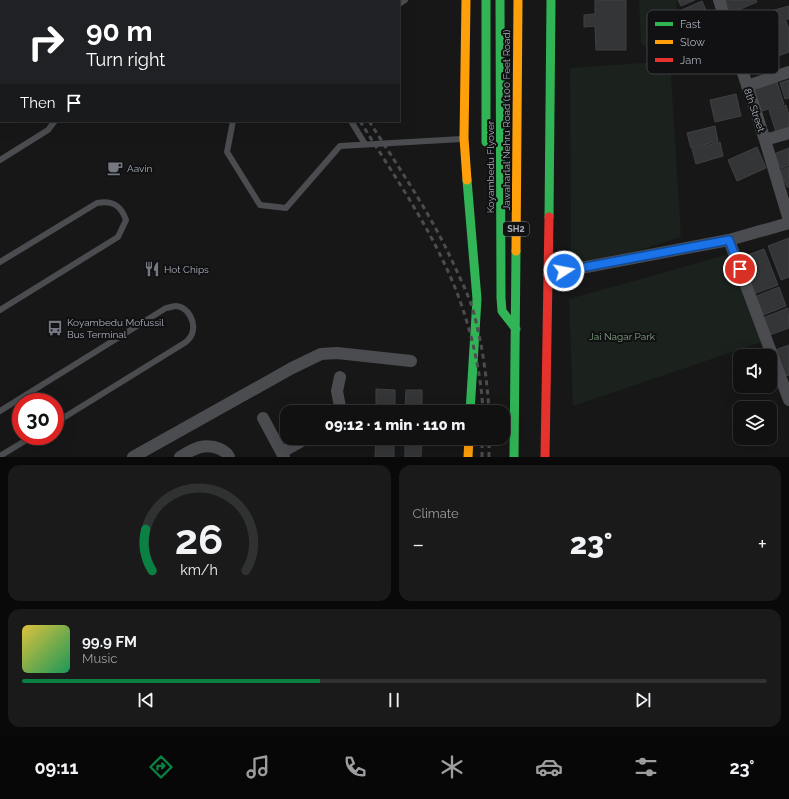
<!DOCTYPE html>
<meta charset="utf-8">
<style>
:root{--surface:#111;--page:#1a1a1a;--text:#f1f3f6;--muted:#9c9d9f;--line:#303131;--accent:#0b8043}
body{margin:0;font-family:Raleway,sans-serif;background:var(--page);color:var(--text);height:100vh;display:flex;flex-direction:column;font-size:15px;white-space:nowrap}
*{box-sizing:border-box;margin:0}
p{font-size:13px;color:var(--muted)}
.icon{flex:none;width:22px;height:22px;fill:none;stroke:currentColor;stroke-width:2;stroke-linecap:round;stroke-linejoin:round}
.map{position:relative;height:457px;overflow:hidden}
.side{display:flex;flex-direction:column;gap:8px;padding:8px;background:#090909;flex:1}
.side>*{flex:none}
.hud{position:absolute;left:0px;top:0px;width:400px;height:122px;box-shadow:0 4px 16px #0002,0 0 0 1px var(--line);background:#202124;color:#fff;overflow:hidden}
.buttons{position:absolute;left:733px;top:349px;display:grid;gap:8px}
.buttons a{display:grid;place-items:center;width:44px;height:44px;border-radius:8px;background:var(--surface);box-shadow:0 4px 16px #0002,0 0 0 1px var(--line);font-size:20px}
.speed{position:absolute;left:12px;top:393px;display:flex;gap:8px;font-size:20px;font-weight:700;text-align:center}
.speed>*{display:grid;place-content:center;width:52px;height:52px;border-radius:50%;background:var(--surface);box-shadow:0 4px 16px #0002,0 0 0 1px var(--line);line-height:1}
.speed .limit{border:6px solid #d22;background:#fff;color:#111}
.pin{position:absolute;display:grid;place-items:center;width:34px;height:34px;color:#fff;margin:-17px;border:2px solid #fff;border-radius:50%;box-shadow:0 1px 4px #0007}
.me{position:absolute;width:44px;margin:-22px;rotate:79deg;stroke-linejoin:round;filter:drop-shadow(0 0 3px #0008)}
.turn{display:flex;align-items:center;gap:14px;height:84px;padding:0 20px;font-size:18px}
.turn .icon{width:52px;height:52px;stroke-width:2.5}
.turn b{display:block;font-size:28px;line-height:34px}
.then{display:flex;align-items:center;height:38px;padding:0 20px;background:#0003;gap:8px;font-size:15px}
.big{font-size:30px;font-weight:800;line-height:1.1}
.side .widget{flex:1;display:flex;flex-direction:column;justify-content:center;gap:6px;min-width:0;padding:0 14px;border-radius:12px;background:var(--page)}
.side .dial{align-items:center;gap:0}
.dial svg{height:104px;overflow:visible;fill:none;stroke:var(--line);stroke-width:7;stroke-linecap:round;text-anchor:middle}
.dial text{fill:var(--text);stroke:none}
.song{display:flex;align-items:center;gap:12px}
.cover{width:48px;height:48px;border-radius:6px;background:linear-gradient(135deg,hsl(50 70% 55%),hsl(150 70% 35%))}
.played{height:4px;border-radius:2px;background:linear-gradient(90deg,var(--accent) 40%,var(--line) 40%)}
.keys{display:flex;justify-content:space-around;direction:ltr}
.heat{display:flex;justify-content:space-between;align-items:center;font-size:22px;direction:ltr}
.side .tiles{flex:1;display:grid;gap:8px;grid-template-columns:1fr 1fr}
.widget:last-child{grid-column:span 2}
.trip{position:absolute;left:280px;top:405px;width:230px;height:40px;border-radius:12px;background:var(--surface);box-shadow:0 4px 16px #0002,0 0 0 1px var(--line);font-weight:800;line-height:40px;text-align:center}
.tab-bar{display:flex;height:64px;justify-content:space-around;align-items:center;background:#070707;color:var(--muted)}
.tab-bar .icon{width:28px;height:28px}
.tab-bar .active{color:var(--accent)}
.tab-bar b{font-size:18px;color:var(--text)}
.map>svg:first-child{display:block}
.green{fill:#1b211c}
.building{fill:#343537;stroke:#3f4043}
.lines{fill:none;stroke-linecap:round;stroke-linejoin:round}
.lane{stroke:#4b4c50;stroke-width:6}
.street{stroke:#4b4c50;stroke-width:12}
.fast{stroke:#30b455;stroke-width:9}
.slow{stroke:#ff9f0a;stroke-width:9}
.jam{stroke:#e5322d;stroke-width:9}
.rail{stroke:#4b4c4f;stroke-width:3;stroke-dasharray:5 4;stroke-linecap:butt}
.route-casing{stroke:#114b97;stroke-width:10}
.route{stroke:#1a73e8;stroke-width:7}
.labels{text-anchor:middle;stroke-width:4;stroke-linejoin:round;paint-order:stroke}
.shield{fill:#111113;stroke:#7b7e86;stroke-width:1}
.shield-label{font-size:9px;font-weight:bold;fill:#a8adb8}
.street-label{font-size:10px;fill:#a8adb8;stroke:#111113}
.poi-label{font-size:10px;fill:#a8adb8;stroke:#111113;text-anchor:start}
.park-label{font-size:10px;fill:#7fa381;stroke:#111113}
.key{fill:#111113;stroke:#3e4045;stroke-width:1}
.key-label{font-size:11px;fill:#a8adb8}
</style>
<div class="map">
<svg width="789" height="457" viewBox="0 0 789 457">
<rect width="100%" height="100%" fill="#171717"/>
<path class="green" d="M639,0H676L677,12L681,22L675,48L648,49L641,43Z
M670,61L681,237L571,272L570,68Z
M730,254L765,341L573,406L569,299Z"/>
<path class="building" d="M595,0H626V50H596L595,26L584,27V15L595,14Z
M678,0H695L681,6Z
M725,0H756L757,2L731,13Z
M702,1L709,17L683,28L677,12Z
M789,6V19L768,25L764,13Z
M786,21L789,29V52L778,56L768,27Z
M789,80V98L785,99L780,83Z
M777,82L784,104L759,112L752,90Z
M736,94L741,116L715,122L710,100Z
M786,105L789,115V128L776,132L769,110Z
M715,126L718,141L691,148L687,133Z
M720,142L723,156L696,164L692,149Z
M757,147L766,168L737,181L728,160Z
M789,148V165L781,169L774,154Z
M789,167V187H787L780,171Z
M789,238V277L781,280L768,246Z
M764,249L778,285L751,295L737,259Z
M779,287L786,306L761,316L754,297Z
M788,308L789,328L767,336L760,319Z
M789,345V375L786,376L775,350Z
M376,389L395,390V411H405L406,390H422V412H376Z
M376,438H394V457H375Z
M405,438H422L421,457H405Z"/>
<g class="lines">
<path class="lane" d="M195,0L196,1
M227,1L229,0
M265,1L267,0
M361,1L363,0
M399,4L405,0
M0,115L1,114
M233,121L227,152L260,205L286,208L340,146L462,139
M351,121L365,144
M0,160L48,130L55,121
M0,262L97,203C112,200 121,205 126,220L118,237L0,310
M0,411L166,308C169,308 173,306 176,306C189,307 196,323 192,334C191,337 188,340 186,342L55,423
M0,456L33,436"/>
<path class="street" d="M719,0L765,140L789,220
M747,86L789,72
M765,140L789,133
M729,240L789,400
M549,274L729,240L789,223
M340,377L337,391L341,412
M263,418L284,457
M282,452L307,438
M133,457L292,368L321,354L337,353L411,361
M180,457C193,449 205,442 220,449C224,451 227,452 229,457"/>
<path class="fast" d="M486,0V142
M500,0L501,298L502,311L516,329
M467,180L477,299L470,412
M549,217L551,0
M514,457L516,251"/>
<path class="slow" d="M466,0L464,138L467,180
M516,251L518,0
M468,457L469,438"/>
<path class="jam" d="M545,457L549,217"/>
<path class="rail" d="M288,0V1
M297,0L298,1
M360,121C389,168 422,215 445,265C466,308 481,365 483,412
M369,121C399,168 431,214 454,265C461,280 468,294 473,310C482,343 487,377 489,412
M482,457V438
M489,457V438"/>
</g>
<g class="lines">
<defs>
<path id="route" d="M564,271L729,240L740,269"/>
</defs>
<use href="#route" class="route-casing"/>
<use href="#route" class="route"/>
</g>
<defs>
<symbol id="cafe-bare" viewBox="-9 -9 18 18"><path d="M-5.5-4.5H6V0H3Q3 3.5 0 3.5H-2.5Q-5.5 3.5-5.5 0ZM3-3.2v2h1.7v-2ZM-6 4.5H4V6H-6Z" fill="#757880" stroke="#111113" stroke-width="2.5" paint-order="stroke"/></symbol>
<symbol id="restaurant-bare" viewBox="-9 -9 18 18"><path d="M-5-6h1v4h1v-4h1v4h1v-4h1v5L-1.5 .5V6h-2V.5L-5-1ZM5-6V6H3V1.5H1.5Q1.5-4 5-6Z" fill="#757880" stroke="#111113" stroke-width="2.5" paint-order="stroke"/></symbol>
<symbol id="bus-bare" viewBox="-9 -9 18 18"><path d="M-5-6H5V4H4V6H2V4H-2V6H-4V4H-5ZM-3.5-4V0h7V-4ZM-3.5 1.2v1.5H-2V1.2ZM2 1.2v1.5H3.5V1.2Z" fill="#757880" stroke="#111113" stroke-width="2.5" paint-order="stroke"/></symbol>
</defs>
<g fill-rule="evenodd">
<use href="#cafe-bare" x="104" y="157" width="22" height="22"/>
<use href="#restaurant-bare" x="141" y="258" width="22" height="22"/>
<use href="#bus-bare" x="44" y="317" width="22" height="22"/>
</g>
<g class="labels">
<rect class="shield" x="503" y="222" width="26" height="14" rx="3"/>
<g class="shield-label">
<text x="516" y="232">SH2</text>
</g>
<g class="street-label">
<text transform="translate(755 110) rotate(71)" y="4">8th Street</text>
<text transform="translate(506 120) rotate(-90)" y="4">Jawaharlal Nehru Road (100 Feet Road)</text>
<text transform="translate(490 167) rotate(-90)" y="4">Koyambedu Flyover</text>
</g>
<g class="poi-label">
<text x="127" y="172">Aavin</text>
<text x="164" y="273">Hot Chips</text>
<text x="67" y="326">Koyambedu Mofussil<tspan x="67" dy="12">Bus Terminal</tspan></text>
</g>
<g class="park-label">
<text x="622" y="340">Jai Nagar Park</text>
</g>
</g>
<rect x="647" y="10" width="132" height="64" rx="6" class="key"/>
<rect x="655" y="22" width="18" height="4" fill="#30b455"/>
<rect x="655" y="40" width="18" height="4" fill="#ff9f0a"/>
<rect x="655" y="58" width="18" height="4" fill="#e5322d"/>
<g class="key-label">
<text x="680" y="28">Fast</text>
<text x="680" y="46">Slow</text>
<text x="680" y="64">Jam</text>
</g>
</svg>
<div class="buttons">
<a><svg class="icon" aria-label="sound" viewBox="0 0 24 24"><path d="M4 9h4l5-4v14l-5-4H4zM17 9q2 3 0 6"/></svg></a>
<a><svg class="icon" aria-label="layers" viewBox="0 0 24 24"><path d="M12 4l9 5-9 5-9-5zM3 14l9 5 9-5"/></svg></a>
</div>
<div class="speed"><div class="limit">30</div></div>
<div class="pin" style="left:740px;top:269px;background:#d93025"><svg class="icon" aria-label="arrive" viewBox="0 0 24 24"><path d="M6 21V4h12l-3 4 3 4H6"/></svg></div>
<svg class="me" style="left:564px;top:271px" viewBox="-20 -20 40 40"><circle r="17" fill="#1a73e8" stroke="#fff" stroke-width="3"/><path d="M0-11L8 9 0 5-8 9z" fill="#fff"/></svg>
<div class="trip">09:12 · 1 min · 110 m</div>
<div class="hud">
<div class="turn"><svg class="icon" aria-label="right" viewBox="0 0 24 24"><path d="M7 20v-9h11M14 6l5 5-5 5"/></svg><div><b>90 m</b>Turn right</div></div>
<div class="then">Then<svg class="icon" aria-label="arrive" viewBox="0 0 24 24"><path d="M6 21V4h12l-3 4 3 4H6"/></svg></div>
</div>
</div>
<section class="side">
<div class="tiles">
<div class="widget dial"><svg viewBox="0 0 100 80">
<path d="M14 69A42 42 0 1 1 86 69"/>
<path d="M14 69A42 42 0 0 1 9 37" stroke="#0b8043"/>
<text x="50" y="56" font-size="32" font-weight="700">26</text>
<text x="50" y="72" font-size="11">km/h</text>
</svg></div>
<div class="widget"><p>Climate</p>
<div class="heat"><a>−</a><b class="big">23°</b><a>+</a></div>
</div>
<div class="widget">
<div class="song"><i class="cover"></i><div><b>99.9 FM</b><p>Music</p></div></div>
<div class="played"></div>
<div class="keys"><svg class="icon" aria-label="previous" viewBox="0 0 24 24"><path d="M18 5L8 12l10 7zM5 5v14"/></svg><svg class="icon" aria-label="pause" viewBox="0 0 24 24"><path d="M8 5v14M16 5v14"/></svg><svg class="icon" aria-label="next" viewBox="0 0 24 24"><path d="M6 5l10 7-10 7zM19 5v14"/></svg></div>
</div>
</div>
</section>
<nav class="tab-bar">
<b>09:11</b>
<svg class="icon active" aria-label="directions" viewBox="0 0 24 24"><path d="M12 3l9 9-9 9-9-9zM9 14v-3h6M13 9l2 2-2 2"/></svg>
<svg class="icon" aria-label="music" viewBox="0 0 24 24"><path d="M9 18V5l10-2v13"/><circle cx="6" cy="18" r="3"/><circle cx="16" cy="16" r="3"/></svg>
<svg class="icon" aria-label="phone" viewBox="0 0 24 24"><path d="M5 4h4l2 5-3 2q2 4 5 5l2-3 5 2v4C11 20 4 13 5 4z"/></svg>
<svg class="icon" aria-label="climate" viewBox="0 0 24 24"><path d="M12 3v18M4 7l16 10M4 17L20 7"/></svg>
<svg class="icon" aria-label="car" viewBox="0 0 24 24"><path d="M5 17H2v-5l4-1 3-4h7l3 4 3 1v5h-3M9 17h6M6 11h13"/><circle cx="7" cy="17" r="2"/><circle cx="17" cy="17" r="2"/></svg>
<svg class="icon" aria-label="filters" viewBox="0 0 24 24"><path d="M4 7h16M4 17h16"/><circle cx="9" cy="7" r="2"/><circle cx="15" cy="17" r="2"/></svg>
<b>23°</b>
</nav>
